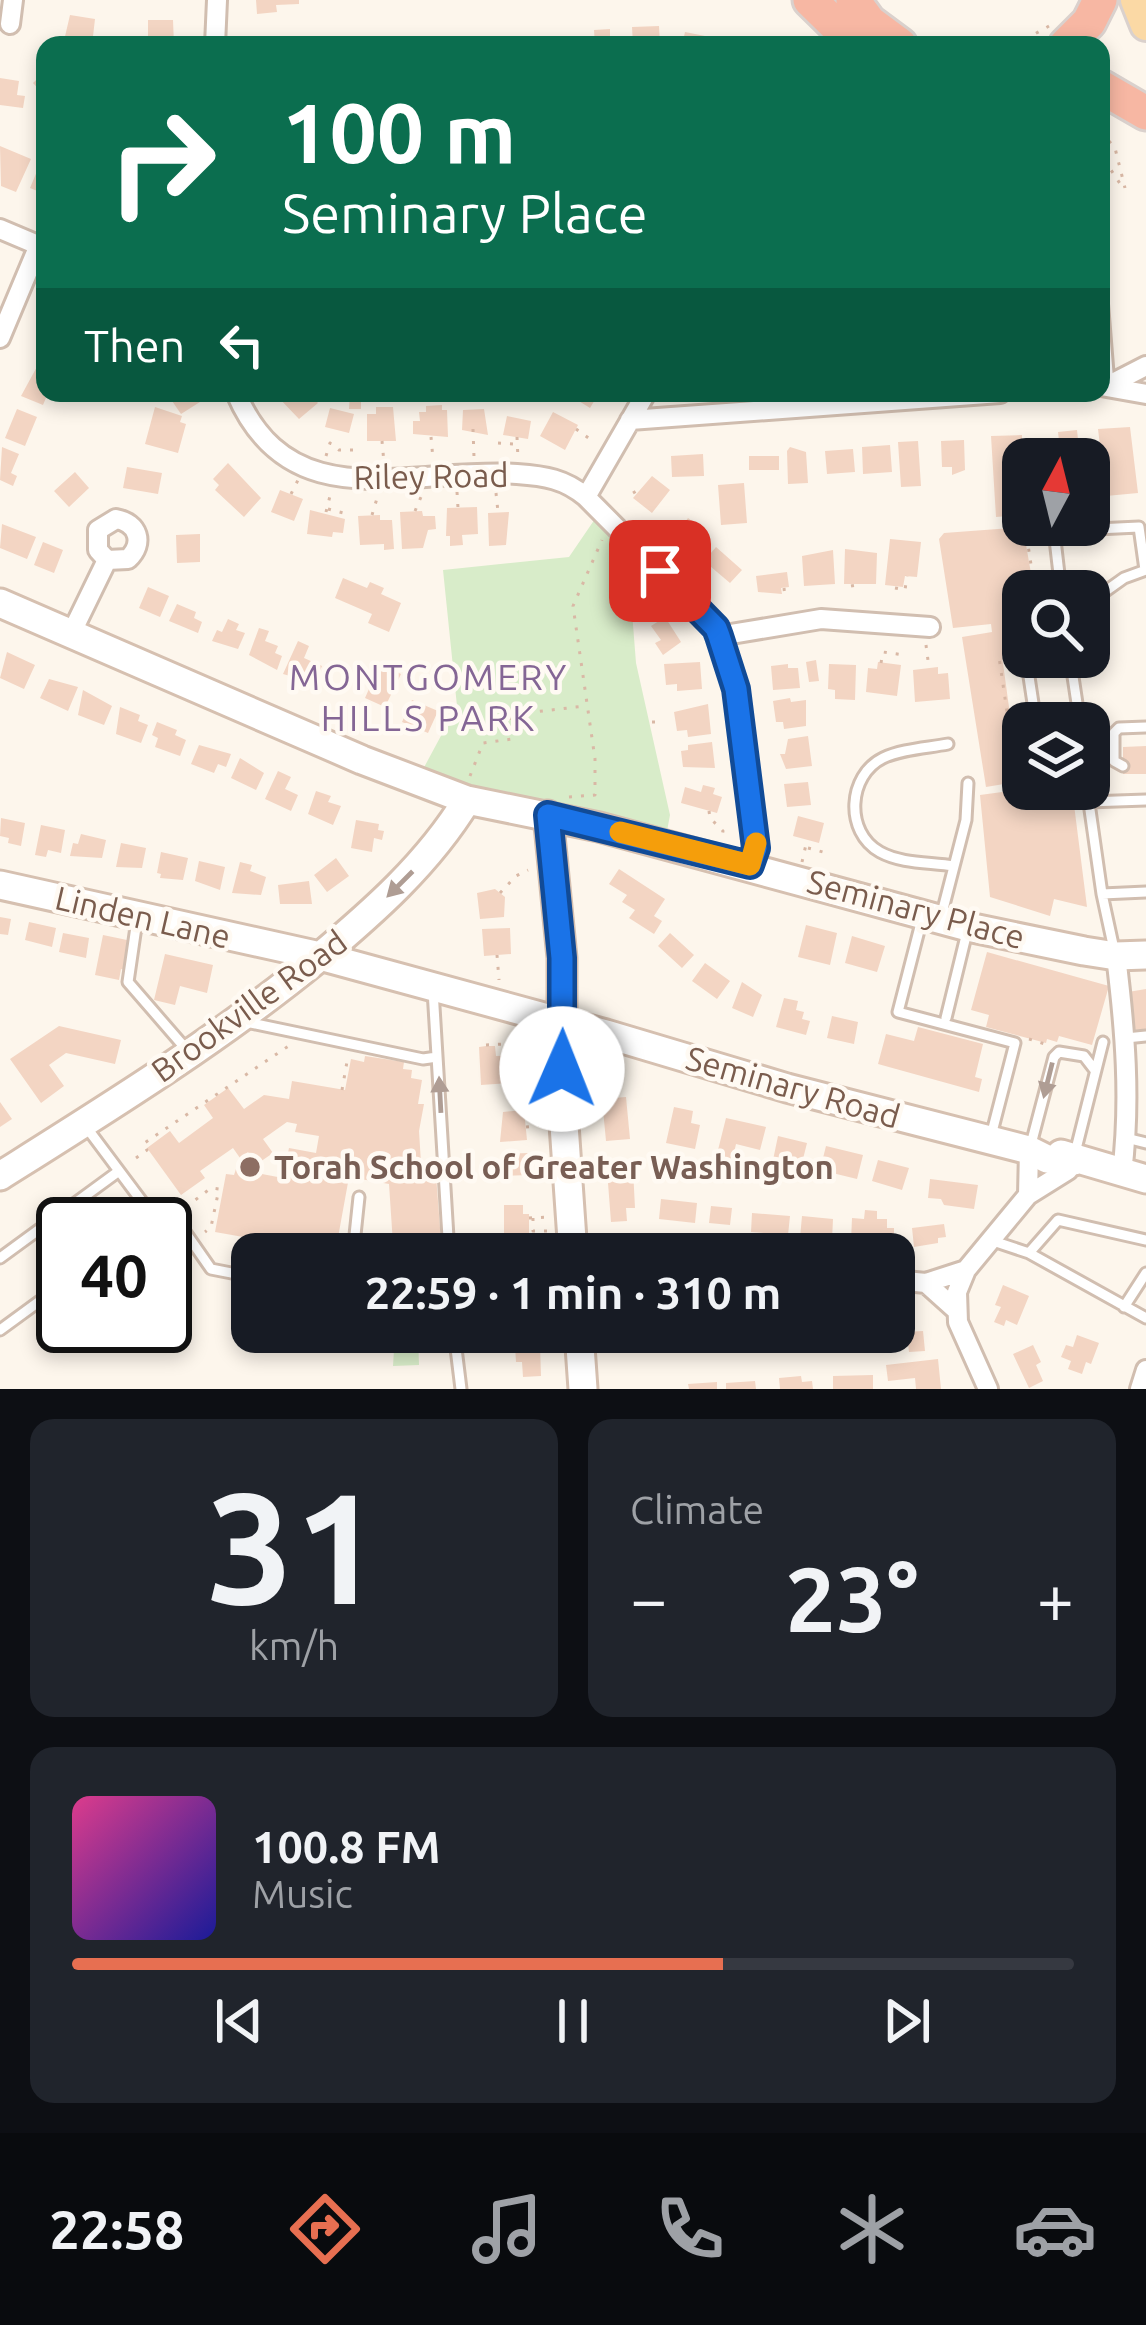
<!DOCTYPE html>
<meta charset="utf-8">
<style>
:root{--surface:#171b24;--page:#20242c;--text:#f1f3f6;--muted:#9ea1a6;--line:#363941;--accent:#e76f51}
body{margin:0;font-family:Ubuntu,sans-serif;background:var(--page);color:var(--text);height:100vh;display:flex;flex-direction:column;font-size:45px;white-space:nowrap}
*{box-sizing:border-box;margin:0}
p{font-size:39px;color:var(--muted)}
.icon{flex:none;width:66px;height:66px;fill:none;stroke:currentColor;stroke-width:2;stroke-linecap:round;stroke-linejoin:round}
.map{position:relative;height:1389px;overflow:hidden}
.panel{display:flex;flex-direction:column;gap:30px;padding:30px;background:#0d0f14;flex:1}
.panel>*{flex:none}
.guide{position:absolute;left:36px;top:36px;width:1074px;height:366px;border-radius:24px;box-shadow:0 6px 18px #0003;background:#0b6e4f;color:#fff;overflow:hidden}
.needle{width:78px;rotate:7deg}
.controls{position:absolute;left:1002px;top:438px;display:grid;gap:24px}
.controls a{display:grid;place-items:center;width:108px;height:108px;border-radius:24px;background:var(--surface);box-shadow:0 6px 18px #0003;font-size:60px}
.speed{position:absolute;left:36px;top:1197px;display:flex;gap:24px;font-size:60px;font-weight:700;text-align:center}
.speed>*{display:grid;place-content:center;width:156px;height:156px;border-radius:50%;background:var(--surface);box-shadow:0 6px 18px #0003;line-height:1}
.speed .limit{border:6px solid #111;border-radius:18px;background:#fff;color:#111}
.pin{position:absolute;display:grid;place-items:center;width:102px;height:102px;color:#fff;margin:-51px;border-radius:24px;box-shadow:0 6px 18px #0006}
.me{position:absolute;width:132px;margin:-66px;rotate:1deg;stroke-linejoin:round;filter:drop-shadow(0 0 9px #0008)}
.turn{display:flex;align-items:center;gap:42px;height:252px;padding:0 48px;font-size:54px}
.turn .icon{width:156px;height:156px;stroke-width:2.5}
.turn b{display:block;font-size:84px;line-height:102px}
.then{display:flex;align-items:center;height:114px;padding:0 48px;background:#0003;gap:24px;font-size:45px}
.big{font-size:90px;font-weight:700;line-height:1.1}
.panel .widget{flex:1;display:flex;flex-direction:column;justify-content:center;gap:18px;min-width:0;padding:0 42px;border-radius:24px;background:var(--page)}
.panel .dial{align-items:center;gap:0}
.dial b{font-size:156px;line-height:1}
.song{display:flex;align-items:center;gap:36px}
.cover{width:144px;height:144px;border-radius:18px;background:linear-gradient(135deg,hsl(330 70% 55%),hsl(240 70% 35%))}
.played{height:12px;border-radius:6px;background:linear-gradient(90deg,var(--accent) 65%,var(--line) 65%)}
.keys{display:flex;justify-content:space-around;direction:ltr}
.heat{display:flex;justify-content:space-between;align-items:center;font-size:66px;direction:ltr}
.panel .tiles{flex:1;display:grid;gap:30px;grid-template-columns:1fr 1fr}
.widget:last-child{grid-column:span 2}
.trip{position:absolute;left:231px;top:1233px;width:684px;height:120px;border-radius:24px;background:var(--surface);box-shadow:0 6px 18px #0003;font-weight:700;line-height:120px;text-align:center}
.dock{display:flex;height:192px;justify-content:space-around;align-items:center;background:#090b0e;color:var(--muted)}
.dock .icon{width:84px;height:84px}
.dock .selected{color:var(--accent)}
.dock b{font-size:54px;color:var(--text)}
.map>svg:first-child{display:block}
.green{fill:#d8ecc9}
.building{fill:#f3d5c3}
.lines{fill:none;stroke-linecap:round;stroke-linejoin:round}
.lane-casing{stroke:#d1beb0;stroke-width:15}
.street-casing{stroke:#d1beb0;stroke-width:24}
.secondary-casing{stroke:#d6c0b0;stroke-width:33}
.primary-casing{stroke:#dad1cd;stroke-width:36}
.highway-casing{stroke:#dad1cd;stroke-width:39}
.path{stroke:#d9b8a5;stroke-width:3;stroke-dasharray:3 9;stroke-linecap:butt}
.lane{stroke:#fff;stroke-width:9}
.street{stroke:#fff;stroke-width:18}
.secondary{stroke:#fff;stroke-width:27}
.primary{stroke:#fbd9a5;stroke-width:30}
.highway{stroke:#f7b7a3;stroke-width:33}
.oneway{fill:#af9d94}
.route-casing{stroke:#114b97;stroke-width:30}
.route{stroke:#1a73e8;stroke-width:21}
.slow{stroke:#f59e0b;stroke-width:21}
.education-dot{fill:#8d6e63;stroke:#fffaf3;stroke-width:4.5}
.labels{text-anchor:middle;stroke-width:9;stroke-linejoin:round;paint-order:stroke}
.street-label{font-size:33px;fill:#7a5c4d;stroke:#fffaf3}
.education-label{font-size:33px;font-weight:bold;fill:#785e54;stroke:#fffaf3;text-anchor:start}
.neighbourhood-label{font-size:36px;letter-spacing:3px;fill:#846695;stroke:#fffaf3}
</style>
<div class="map">
<svg width="1146" height="1389" viewBox="0 0 1146 1389">
<rect width="100%" height="100%" fill="#fdf6ec"/>
<path class="green" d="M597,516L627,548L636,663L670,815L667,831L510,793L471,791L421,773L457,706L443,570L569,557Z
M395,1333L418,1334L419,1365L393,1366Z"/>
<path class="building" d="M256,0H299V4L276,5L277,12L257,14Z
M70,15L95,19L92,45H63Z
M148,20H173L174,45H140V41H148Z
M659,26L660,45H633L632,27Z
M610,29V36H619V45H595L594,30Z
M685,32L710,37L709,45H682Z
M575,37L576,45H548V38Z
M512,38H535V45H512Z
M45,71V96L33,83Z
M0,78L19,81L17,95L25,96L23,108L0,105Z
M0,146L31,159L16,192L1,186Z
M40,164L45,166V194L30,188Z
M45,352V393H48L43,405L21,396Z
M178,393H195L200,402L181,414L170,398Z
M280,393H309L318,403L299,419L277,396Z
M350,393L361,394V409H349Z
M566,393H599L590,408Z
M442,405V410H447L448,437L413,434V421H420L419,412H426V406Z
M155,407L182,416L180,422L186,424L178,453L145,444Z
M376,407H393L396,441H367V414H376Z
M330,408L354,414L349,433L325,427Z
M17,409L37,417L25,446L5,438Z
M484,409L488,435L462,430L463,410Z
M553,412L578,425L565,450L540,436Z
M507,416L531,421L528,439L503,435Z
M1130,427L1138,493L1106,496L1098,429Z
M1077,430L1079,449L1060,450L1058,432Z
M1022,435L1023,515L996,517L991,436Z
M964,440L965,470L952,475V467H942L941,441Z
M918,441L921,486L901,487L898,442Z
M890,445L892,472L863,474L862,447Z
M2,447L19,454L11,473L17,476L13,486L0,480Z
M790,447L806,452L808,483L788,484L787,451Z
M853,449L855,472L827,474L825,451Z
M703,454L704,476L672,477L671,456Z
M749,456H779V470H749Z
M228,463L261,498L244,517L215,490L219,485L213,479Z
M127,467L162,473L158,494L123,488Z
M75,472L89,488L69,507L54,491Z
M652,476L670,490L652,513L633,498Z
M744,483L747,523L721,525L718,485Z
M280,490L303,499L294,521L271,512Z
M477,507L478,534L462,535L463,545L450,546V536H446L447,508Z
M310,510L345,519L343,533L333,532L332,537L307,534Z
M422,511L423,516H435L436,529L428,530L423,548L402,549L400,512Z
M509,512L506,545L489,546L488,513Z
M380,515V520H392L394,549L384,550V544L360,545L358,516Z
M688,518L705,531L692,549L675,536Z
M2,524L36,537L27,559L0,548Z
M1023,527L1034,591H1023V625L1011,628L1014,654L1002,656L1015,751L1023,750V789H1072L1087,907L1054,899L1050,916L990,897L980,795L1017,790L1016,782L986,787L962,637L992,632L991,624L953,628L939,539L944,533Z
M200,534V562L177,563L176,535Z
M890,539L921,542L917,577L905,576L903,587L885,585Z
M43,542L63,550L54,573L34,565Z
M716,547L742,570L730,583L704,561Z
M845,549L877,553L876,584H844Z
M833,550L835,584L804,586L802,556Z
M787,572L789,587L781,588L782,594L758,592L756,576Z
M343,578L367,588L370,582L384,588L381,594L401,603L389,632L368,623L372,614L335,598Z
M148,587L169,596L160,617L139,608Z
M177,604L196,612L194,618L202,622L198,633L169,621Z
M665,617L681,642L663,655L655,643L661,640L651,626Z
M228,619L239,624L236,630L245,633L238,649L212,641L217,630L222,632Z
M259,628L269,631L265,641L278,646L275,653L282,656L277,670L249,655Z
M298,641L309,646L304,658L322,666L315,683L283,674Z
M7,652L35,665L24,689L0,678Z
M816,660L819,681L809,682L806,662Z
M700,662L702,689L677,691V684L666,685L664,664Z
M878,662L901,665L897,696L866,692L868,668L877,669Z
M380,664L401,674L385,707L365,698Z
M788,664V668H798L800,688L773,690L771,666Z
M829,664L856,665L855,700L835,699V690L828,689Z
M938,667V674L948,673L950,699L915,702L913,670Z
M49,679L78,687L68,711L40,698Z
M83,690L112,706L104,725L78,715Z
M790,698L791,702L806,700V726L784,729L783,722H776L773,701Z
M412,700L438,711L428,733L402,722Z
M708,704L711,734L688,737L687,730L677,731L674,712Z
M120,707L140,715L138,721L148,725L141,743L116,734Z
M157,722L177,730L175,735L186,740L180,756L155,747L158,738L152,735Z
M808,736L812,766L786,769L780,754H785L788,739Z
M712,742L715,768L683,767L681,751L688,750V745Z
M199,745L231,754L226,767L218,764L214,773L191,764Z
M1146,746V774H1123V747Z
M240,758L264,773L256,790L231,778Z
M278,771L291,777L285,789L298,795L291,811L265,799Z
M808,782L811,805L787,807L784,784Z
M703,785L715,788L713,794L722,797L717,813L681,803L685,787L701,792Z
M316,791L331,796L328,802L341,806L333,825L308,814Z
M798,816L824,823L819,843L793,836Z
M1,818L25,823L21,846L8,843L9,838L0,836Z
M356,820L379,824L378,830L384,831L382,840L374,838L372,852L351,848Z
M41,825L65,830L61,853L48,850L46,857L35,855Z
M81,834L106,840L102,858L70,856L73,843L78,844Z
M121,843L146,848L142,868L116,867Z
M161,852L188,858L183,880L160,878L161,874L157,873Z
M336,858L349,876L327,892L314,875Z
M199,861L225,867L220,890L195,881Z
M240,862L252,865L250,871L266,877L261,895L232,893Z
M619,869L665,899L654,916L662,921L654,934L629,918L635,910L622,902L627,895L609,884Z
M309,881L312,904H280L278,885Z
M495,889L505,897L504,917L480,919L477,893Z
M0,917L11,919L8,935L0,934Z
M29,922L56,928L52,947L25,940Z
M806,925L837,933L830,965L798,957Z
M510,928L511,954L484,956L482,929Z
M63,933L89,938L86,958L59,952Z
M670,933L694,955L682,968L658,946Z
M103,935L127,940L125,970L121,969L119,980L95,975Z
M852,936L885,946L877,972L845,963Z
M987,952L1109,986L1092,1045L1059,1036L1057,1042L1047,1039L1046,1043L986,1027L989,1015L971,1010Z
M165,954L213,965L207,993L180,986L175,1005L154,1000Z
M705,963L730,981L717,999L692,981Z
M742,982L762,995L753,1017L732,1008Z
M1146,989V1029L1134,1030L1128,992Z
M784,998L798,1001L796,1010L804,1012L802,1019L810,1021L806,1035L776,1027Z
M832,1016L858,1022L854,1044L827,1038Z
M59,1026L121,1040L115,1064L66,1053L49,1065L64,1086L41,1103L10,1059Z
M918,1027L983,1044L975,1077L982,1079L979,1092L878,1064L886,1034L914,1041Z
M486,1046H495L496,1056L523,1055L525,1082L481,1085L479,1047Z
M365,1056L404,1062L403,1069L412,1070L411,1078L422,1080L418,1104H424L419,1131L421,1163L435,1162L442,1254H366V1246L393,1244L389,1184L349,1177L335,1254H280L282,1244L215,1232L226,1174L234,1175L236,1169L283,1178L289,1148L316,1153L319,1136L295,1132L297,1124L287,1122L263,1139L273,1153L257,1164L248,1152L240,1158L233,1148L200,1171L205,1178L181,1195L147,1148L170,1131L179,1143L213,1118L204,1105L228,1088L244,1109L264,1095L289,1099L292,1081L345,1090L351,1059L364,1062Z
M626,1097L630,1139L606,1141L602,1099Z
M0,1102L12,1119L0,1127Z
M674,1107L693,1111L691,1123L700,1125L695,1149L666,1143Z
M524,1110L527,1140L500,1142L503,1112Z
M726,1118L766,1127L760,1150L736,1144L732,1162L716,1158Z
M778,1136L807,1143L801,1167L773,1160Z
M826,1146L863,1155L857,1179L820,1170Z
M528,1153L529,1175L504,1176L502,1154Z
M878,1160L909,1168L902,1190L872,1181Z
M633,1169L635,1208H626L627,1221L611,1222L607,1170Z
M930,1179L978,1185L974,1209L944,1205L941,1199L928,1198Z
M661,1199L697,1203L695,1223L659,1219Z
M504,1205H523V1214H529V1234H504Z
M711,1206L732,1208L730,1225L709,1223Z
M865,1210L877,1211V1219H887V1228H894V1244L851,1241L852,1218L864,1219Z
M752,1213L790,1216L788,1235L751,1232Z
M802,1216L833,1219L832,1240L800,1238Z
M944,1224L946,1237L938,1238V1243L914,1247L912,1228Z
M510,1247H533V1254H511Z
M1003,1285L1029,1296L1017,1325L1006,1320L1004,1326L994,1322L1001,1307L995,1305Z
M904,1321L905,1332L923,1331L925,1351L909,1352L908,1344L893,1346L894,1322Z
M1077,1335L1099,1343L1091,1364L1086,1362L1082,1374L1068,1369L1071,1361L1061,1357L1066,1345L1073,1347Z
M540,1345L541,1376L523,1377L522,1362H516L515,1346Z
M1033,1345L1041,1362L1036,1365L1043,1381L1029,1388L1013,1354Z
M938,1359L941,1389H916L915,1378L888,1381L886,1365Z
M873,1375V1389H833V1376Z
M801,1376L802,1382L812,1381L813,1389H780L779,1378Z
M755,1381L756,1389H726V1383Z
M717,1382V1389H689L688,1384Z"/>
<g class="lines">
<defs>
<path id="lane" d="M1101,285L1109,385
M1061,591L1054,531L1139,527L1145,570
M1089,603L1124,578L1146,570
M1026,657L1036,723
M1070,657L1080,723
M948,744C927,748 902,749 883,758C848,775 844,832 880,852C902,864 929,862 954,866
M1123,766L1114,761V733L1119,728L1146,727
M1087,789L1102,894L1146,892
M1088,802L1146,800
M1102,894L1115,954
M942,913L966,820L968,783
M922,919L898,1012L1015,1043L991,1136
M137,920L128,982L186,1049
M433,990L449,1254
M946,1018L967,932
M246,1022L423,1059L437,1057
M1126,1038L1146,1036
M87,1128L158,1223L172,1213L211,1269L252,1277
M1126,1138L1146,1143
M1030,1148L1054,1057L1059,1052L1084,1056L1094,1069
M1075,1153L1103,1042
M1146,1240L1058,1220L1029,1253L1146,1318
M993,1241L1029,1253
M353,1254L359,1197
M0,1258L119,1171
M1124,1307L1146,1273
M0,1330L63,1284
M454,1332L461,1389"/>
<path id="street" d="M10,24L13,0
M215,45L217,0
M0,229L45,248
M0,338L39,245
M1109,385L1146,366
M1101,386L1146,394
M236,393C290,520 411,467 517,474C545,476 565,479 586,497L716,628L736,689L756,841L750,865
M630,420L1000,393
M586,497L646,393
M71,634L107,560L98,550V530L116,519C138,523 145,543 128,559L107,560
M719,636L821,619L930,627
M1116,956C1125,1029 1131,1100 1122,1173
M1028,1195L1068,1170L1074,1161
M894,1280L926,1283
M955,1309L926,1283L966,1270
M988,1389L958,1322L957,1292L966,1270L1028,1195L1029,1150
M1140,1389L1146,1370"/>
<path id="secondary" d="M0,603L362,760L467,800L599,827L968,927L1084,951L1116,956L1146,955
M548,815L562,958V1096L573,1254
M0,885L320,956L606,1034L787,1088L1029,1150L1047,1159L1074,1161
M1061,1154L1146,1179
M0,1176C108,1108 218,1040 317,959C373,912 428,864 467,800
M579,1332L583,1389"/>
<path id="primary" d="M1136,0L1146,25"/>
<path id="highway" d="M810,0L856,45
M853,0L869,22L900,45
M1066,45L1089,22L1100,0
M1101,87L1146,113"/>
</defs>
<use href="#lane" class="lane-casing"/>
<use href="#street" class="street-casing"/>
<use href="#secondary" class="secondary-casing"/>
<use href="#primary" class="primary-casing"/>
<use href="#highway" class="highway-casing"/>
<path class="path" d="M1015,45L1049,26
M1101,132L1115,148L1125,188
M1101,167H1109L1123,188
M473,429L474,457
M576,429L594,442
M431,437L433,459
M517,437L518,459
M382,441L384,463
M498,443L514,444
M326,456L330,443L339,450H355
M457,492L458,508
M496,493L498,512
M633,493L641,488
M291,494L298,480
M328,509L347,514
M415,511L421,497
M326,512L330,496L335,493
M372,515L378,495
M1025,525L1035,591
M664,549L680,539
M851,586L862,584
M784,588L785,597
M895,588L905,590L907,576
M1023,619L1008,625L1013,647L999,657L1013,753H1023
M926,645L929,668
M881,663L883,652L904,655
M652,722H656
M470,776L483,743L512,739L509,715L585,706
M569,797L595,795V759L573,606L602,540
M709,811L710,818L723,831L722,837
M808,848L823,852
M802,862L807,840
M500,893L516,876L528,870
M497,955L499,980
M1029,1039L1048,1045
M486,1045L504,1044L505,1056
M342,1090L348,1056
M526,1127L543,1125
M136,1158L147,1150L143,1144L290,1045
M528,1158L542,1164
M186,1207L211,1188L219,1189L211,1227L205,1232
M529,1218L550,1217
M533,1218V1231H549"/>
<use href="#lane" class="lane"/>
<use href="#street" class="street"/>
<use href="#secondary" class="secondary"/>
<use href="#primary" class="primary"/>
<use href="#highway" class="highway"/>
</g>
<defs><path id="oneway-solid" d="M-6-.8H1V-3.2L6.5 0L1 3.2V.8H-6Z" transform="scale(3)"/></defs>
<g class="oneway">
<use href="#oneway-solid" transform="translate(400 884) rotate(135)"/>
<use href="#oneway-solid" transform="translate(1048 1080) rotate(104)"/>
<use href="#oneway-solid" transform="translate(440 1095) rotate(-93)"/>
</g>
<g class="lines">
<defs>
<path id="route" d="M562,1069V958L548,815L750,865L756,848L736,689L719,636L716,628L660,571"/>
</defs>
<use href="#route" class="route-casing"/>
<use href="#route" class="route"/>
<path class="slow" d="M620,832L750,865L756,843"/>
</g>
<circle class="education-dot" cx="250" cy="1167" r="12"/>
<g class="labels">
<g class="street-label">
<text transform="translate(431 476) rotate(-1)" y="12">Riley Road</text>
<text transform="translate(916 909) rotate(15)" y="12">Seminary Place</text>
<text transform="translate(143 917) rotate(13)" y="12">Linden Lane</text>
<text transform="translate(249 1006) rotate(-36)" y="12">Brookville Road</text>
<text transform="translate(793 1087) rotate(16)" y="12">Seminary Road</text>
</g>
<g class="education-label">
<text x="274" y="1179">Torah School of Greater Washington</text>
</g>
<g class="neighbourhood-label">
<text x="429" y="690">MONTGOMERY<tspan x="429" dy="41">HILLS PARK</tspan></text>
</g>
</g>
</svg>
<div class="controls">
<a><svg class="needle" viewBox="-14 -14 28 28"><path d="M0-13l5 13h-10z" fill="#e53935"/><path d="M0 13l5-13h-10z" fill="#9ea1a6"/></svg></a>
<a><svg class="icon" aria-label="search" viewBox="0 0 24 24"><circle cx="10" cy="10" r="6"/><path d="M15 15l6 6"/></svg></a>
<a><svg class="icon" aria-label="layers" viewBox="0 0 24 24"><path d="M12 4l9 5-9 5-9-5zM3 14l9 5 9-5"/></svg></a>
</div>
<div class="speed"><div class="limit">40</div></div>
<div class="pin" style="left:660px;top:571px;background:#d93025"><svg class="icon" aria-label="arrive" viewBox="0 0 24 24"><path d="M6 21V4h12l-3 4 3 4H6"/></svg></div>
<svg class="me" style="left:562px;top:1069px" viewBox="-20 -20 40 40"><circle r="19" fill="#fff"/><path d="M0-13L10 11 0 6-10 11z" fill="#1a73e8"/></svg>
<div class="trip">22:59 · 1 min · 310 m</div>
<div class="guide">
<div class="turn"><svg class="icon" aria-label="right" viewBox="0 0 24 24"><path d="M7 20v-9h11M14 6l5 5-5 5"/></svg><div><b>100 m</b>Seminary Place</div></div>
<div class="then">Then<svg class="icon" aria-label="left" viewBox="0 0 24 24"><path d="M17 20v-9H6M10 6l-5 5 5 5"/></svg></div>
</div>
</div>
<section class="panel">
<div class="tiles">
<div class="widget dial"><b>31</b><p>km/h</p></div>
<div class="widget"><p>Climate</p>
<div class="heat"><a>−</a><b class="big">23°</b><a>+</a></div>
</div>
<div class="widget">
<div class="song"><i class="cover"></i><div><b>100.8 FM</b><p>Music</p></div></div>
<div class="played"></div>
<div class="keys"><svg class="icon" aria-label="previous" viewBox="0 0 24 24"><path d="M18 5L8 12l10 7zM5 5v14"/></svg><svg class="icon" aria-label="pause" viewBox="0 0 24 24"><path d="M8 5v14M16 5v14"/></svg><svg class="icon" aria-label="next" viewBox="0 0 24 24"><path d="M6 5l10 7-10 7zM19 5v14"/></svg></div>
</div>
</div>
</section>
<nav class="dock">
<b>22:58</b>
<svg class="icon selected" aria-label="directions" viewBox="0 0 24 24"><path d="M12 3l9 9-9 9-9-9zM9 14v-3h6M13 9l2 2-2 2"/></svg>
<svg class="icon" aria-label="music" viewBox="0 0 24 24"><path d="M9 18V5l10-2v13"/><circle cx="6" cy="18" r="3"/><circle cx="16" cy="16" r="3"/></svg>
<svg class="icon" aria-label="phone" viewBox="0 0 24 24"><path d="M5 4h4l2 5-3 2q2 4 5 5l2-3 5 2v4C11 20 4 13 5 4z"/></svg>
<svg class="icon" aria-label="climate" viewBox="0 0 24 24"><path d="M12 3v18M4 7l16 10M4 17L20 7"/></svg>
<svg class="icon" aria-label="car" viewBox="0 0 24 24"><path d="M5 17H2v-5l4-1 3-4h7l3 4 3 1v5h-3M9 17h6M6 11h13"/><circle cx="7" cy="17" r="2"/><circle cx="17" cy="17" r="2"/></svg>
</nav>
